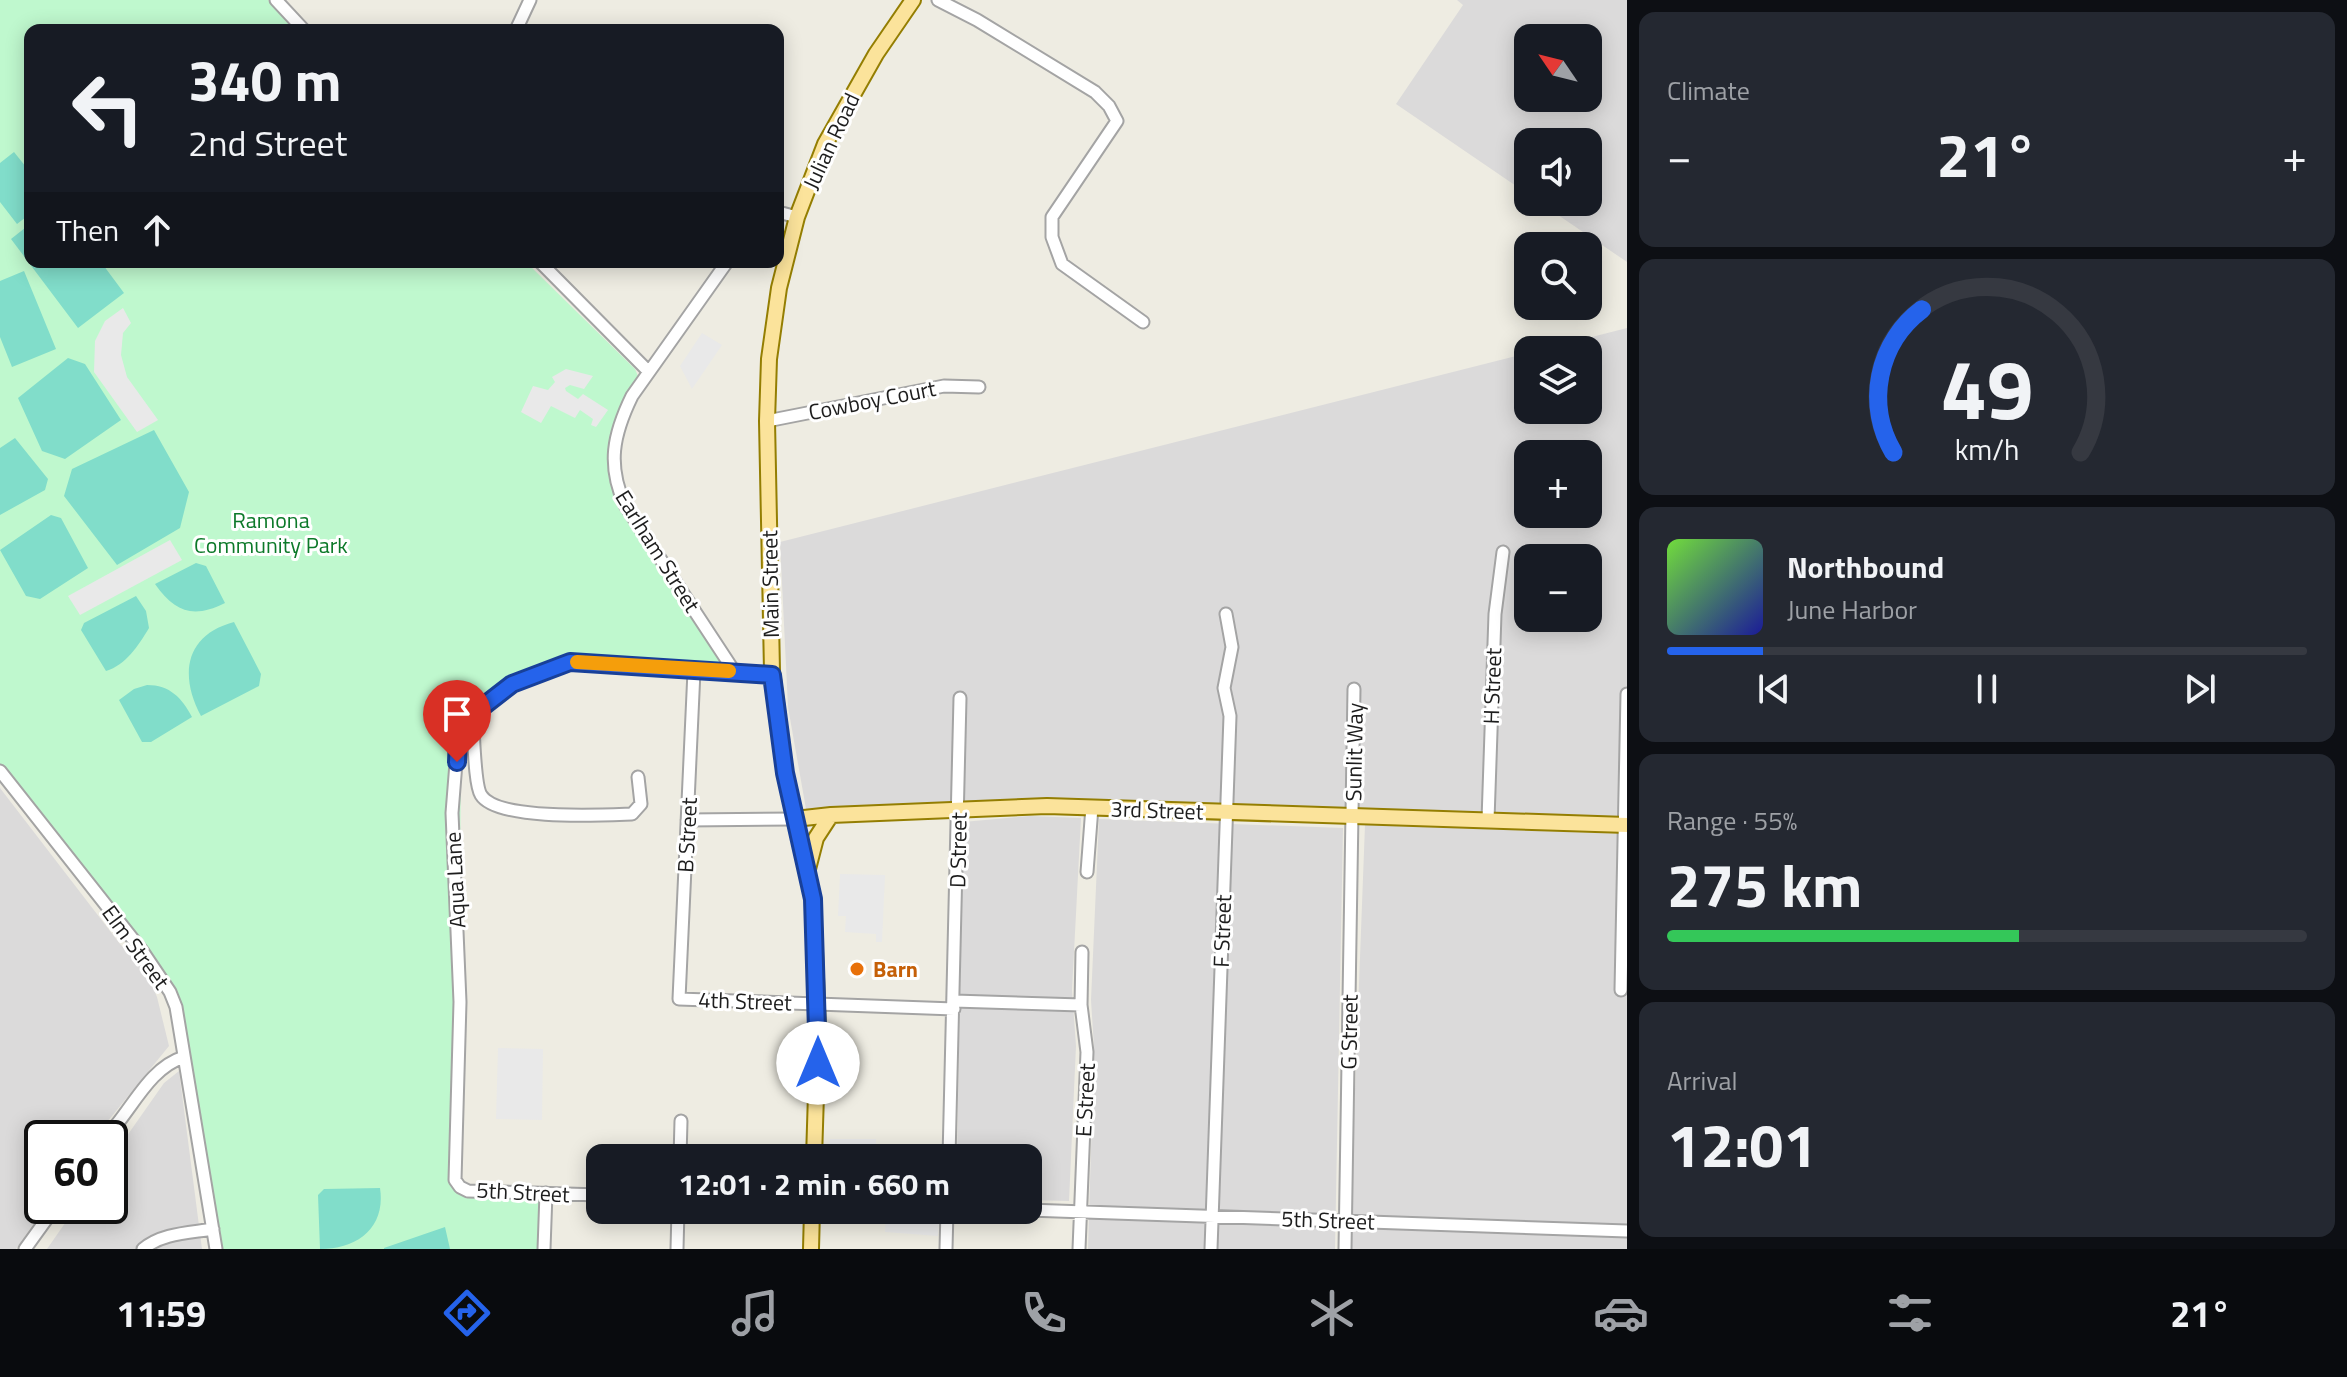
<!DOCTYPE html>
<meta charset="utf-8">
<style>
:root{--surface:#171b24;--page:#242831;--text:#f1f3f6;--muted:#9ea1a6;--line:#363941;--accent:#2563eb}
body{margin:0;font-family:"Titillium Web",sans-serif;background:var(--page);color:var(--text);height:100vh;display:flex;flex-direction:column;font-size:30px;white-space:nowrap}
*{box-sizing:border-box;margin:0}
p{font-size:26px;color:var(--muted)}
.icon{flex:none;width:44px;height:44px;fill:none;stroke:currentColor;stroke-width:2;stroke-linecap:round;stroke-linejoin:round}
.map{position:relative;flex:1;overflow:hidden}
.sheet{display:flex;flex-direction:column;gap:12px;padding:12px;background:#0d0f14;width:720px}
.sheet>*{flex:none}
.guide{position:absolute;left:24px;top:24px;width:760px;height:244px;border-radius:16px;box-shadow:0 4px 20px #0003;background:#171b24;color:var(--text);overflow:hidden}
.needle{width:52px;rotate:305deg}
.controls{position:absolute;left:1514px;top:24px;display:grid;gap:16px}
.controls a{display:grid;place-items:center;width:88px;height:88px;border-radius:16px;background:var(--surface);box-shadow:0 4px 20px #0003;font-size:40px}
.speed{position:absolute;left:24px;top:1120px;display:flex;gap:16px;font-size:40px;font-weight:700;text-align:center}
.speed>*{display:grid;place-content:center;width:104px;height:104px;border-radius:50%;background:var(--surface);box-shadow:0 4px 20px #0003;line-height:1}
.speed .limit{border:4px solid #111;border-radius:12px;background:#fff;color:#111}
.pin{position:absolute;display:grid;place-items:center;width:68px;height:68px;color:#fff;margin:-82px -34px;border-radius:50% 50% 50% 0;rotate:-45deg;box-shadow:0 0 8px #0007}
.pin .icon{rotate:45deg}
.me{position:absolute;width:88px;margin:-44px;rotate:0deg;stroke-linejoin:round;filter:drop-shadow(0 0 6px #0008)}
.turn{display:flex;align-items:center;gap:28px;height:168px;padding:0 32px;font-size:36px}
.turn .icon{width:104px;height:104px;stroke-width:2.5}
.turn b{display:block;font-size:56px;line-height:68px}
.then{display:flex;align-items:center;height:76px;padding:0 32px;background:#0003;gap:16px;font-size:30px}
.big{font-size:60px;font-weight:700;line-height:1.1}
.sheet .tile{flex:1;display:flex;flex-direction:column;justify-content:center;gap:12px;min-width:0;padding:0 28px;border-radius:16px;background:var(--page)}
.sheet .dial{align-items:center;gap:0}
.dial svg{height:208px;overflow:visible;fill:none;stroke:var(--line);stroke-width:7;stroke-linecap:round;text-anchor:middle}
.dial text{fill:var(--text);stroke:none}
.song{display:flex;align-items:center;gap:24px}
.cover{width:96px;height:96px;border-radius:12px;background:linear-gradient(135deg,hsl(100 70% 55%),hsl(240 70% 35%))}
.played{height:8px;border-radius:4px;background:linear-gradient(90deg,var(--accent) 15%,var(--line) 15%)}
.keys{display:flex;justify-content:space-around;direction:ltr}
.heat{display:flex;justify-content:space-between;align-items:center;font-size:44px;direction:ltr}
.charge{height:12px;border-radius:6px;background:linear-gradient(90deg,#34c759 55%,var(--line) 0)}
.trip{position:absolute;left:586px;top:1144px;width:456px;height:80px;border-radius:16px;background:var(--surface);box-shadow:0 4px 20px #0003;font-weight:700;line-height:80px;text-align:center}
.menu{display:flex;height:128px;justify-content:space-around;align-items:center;background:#090b0e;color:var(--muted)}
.menu .icon{width:56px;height:56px}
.menu .selected{color:var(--accent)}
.menu b{font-size:36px;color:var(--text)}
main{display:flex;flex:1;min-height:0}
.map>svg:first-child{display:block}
.residential{fill:#dbdada;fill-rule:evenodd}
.park{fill:#bff8ce}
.pitch{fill:#81ddca}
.parking{fill:#e9e9e9}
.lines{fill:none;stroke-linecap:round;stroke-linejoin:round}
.minor-casing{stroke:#a4a4a4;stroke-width:15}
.major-casing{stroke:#947e02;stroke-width:18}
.minor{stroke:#fff;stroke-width:11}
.major{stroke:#fbe39b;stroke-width:14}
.route-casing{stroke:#184099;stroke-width:20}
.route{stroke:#2563eb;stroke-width:14}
.slow{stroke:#f59e0b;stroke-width:14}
.food-dot{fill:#e8710a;stroke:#fff;stroke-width:3}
.labels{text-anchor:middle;stroke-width:6;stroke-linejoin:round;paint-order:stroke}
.street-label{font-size:22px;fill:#1d1d1d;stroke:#fff}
.park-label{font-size:22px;fill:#0c7929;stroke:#fff}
.food-label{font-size:22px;font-weight:bold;fill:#c56008;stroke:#fff;text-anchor:start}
</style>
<main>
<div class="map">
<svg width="1627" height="1249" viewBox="0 0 1627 1249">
<rect width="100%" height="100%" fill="#eeece2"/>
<path class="residential" d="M1457,0H1627V262L1539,202H1588V142H1528V194L1396,104L1463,5ZM1528,38H1588V98H1528Z
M1627,328V818L806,809L788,707L780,542L1528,353V410H1588V350H1541ZM1528,454H1588V514H1528ZM1528,558H1588V618H1528Z
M0,788L120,944L145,969L157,997L169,1046L94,1138H42V1206H46L16,1249H0Z
M1030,816L1081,818L1072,990L1076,1046L1069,1201L1028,1200V1158H957L963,822Z
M1099,819L1343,828L1335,1249H1088L1094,1047L1091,1000Z
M1365,825L1627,834V1249H1349Z
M179,1071L202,1249H47L77,1206H110V1160L164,1083Z"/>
<path class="park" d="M0,0H268L297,30H30V262H526L635,369L641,383L623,414L616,481L739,672L583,662L521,679L470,717L461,742L458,1184L546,1194L544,1249H216L170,991L0,770Z"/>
<path class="pitch" d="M14,152L30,172V214L17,224L0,202V163Z
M30,224V262H101L124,293L78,328L11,239Z
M24,271L56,349L12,367L0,337V281Z
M68,358L85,364L121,420L65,459L42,451L18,398Z
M154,430L189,492L180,528L117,565L64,496L72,469Z
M15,438L48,479L45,490L0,515V448Z
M51,515L61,518L88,568L40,599L26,596L0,550Z
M196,563L206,566L225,603C193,619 175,612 155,584Z
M136,596L146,611L149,628C138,646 126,665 106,671L81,630L84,623Z
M234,622L261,674L259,686L201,716C179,675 185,635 234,622Z
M147,685C170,685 182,698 192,717L151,742H142L119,700L134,689Z
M380,1188C386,1228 357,1249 320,1249L318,1195L324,1189Z
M445,1227L450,1249H384V1248Z"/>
<path class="parking" d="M123,308L131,323L123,333L121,355L127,377L158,420L137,432L94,372L95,341L105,321Z
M702,333L722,345L692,389L680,366Z
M566,369L593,376L584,389L570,385L565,388L566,391L578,399L583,394L608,410L596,427L591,425L593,419L580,410L575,418L551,406L541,423L521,412L533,386L548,390L555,382L552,377Z
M170,540L182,560L80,615L68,596Z
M840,874L885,875L882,942H876V934L845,932L846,916H838Z
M498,1048L543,1049L542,1120L496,1119Z
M830,1139H876V1158H828Z
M886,1216L939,1220L938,1236L885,1232Z"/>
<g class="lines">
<defs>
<path id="minor" d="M276,0L304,30
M938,0L977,20L1095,92L1109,106L1117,121L1052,217V237L1062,264L1143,322
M516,30L530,0
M778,212L797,217
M540,262L649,372
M727,262L632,396C613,435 607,465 625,505L734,671
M767,421L944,386L979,387
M694,671L679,999L954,1009
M472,715C474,731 474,784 481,795C497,821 603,815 632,814L641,804L638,777
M0,771L143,952L170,992L176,1007L216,1249
M687,820L795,819
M1488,820L1495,614L1503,552
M1087,872L1092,807
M1621,990L1627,694
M954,1001L1081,1005
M105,1138C131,1112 148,1068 184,1057
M680,1158L681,1121
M949,1158L960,698
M600,1195L468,1191L460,1187L455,1180L460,1002L452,813L458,738L464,725L472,715L512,684L570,662L772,675
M1028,1210L1627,1231
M25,1249L56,1206
M143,1249C162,1233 189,1233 213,1229
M544,1249L546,1193
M677,1249L678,1210
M946,1249L947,1210
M1079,1249L1087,1052L1081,1005L1082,952
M1211,1249L1230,716L1224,688L1232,647L1226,614
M1345,1249L1354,689"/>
<path id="major" d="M795,819L831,815L1047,806L1627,825
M808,869L816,838L831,815
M814,1158L818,1030L813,899L785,773L772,671L767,421L769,359L779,288L797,217L825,144L876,54L913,0
M811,1249L812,1210"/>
</defs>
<use href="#minor" class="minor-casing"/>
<use href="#major" class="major-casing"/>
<use href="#minor" class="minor"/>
<use href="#major" class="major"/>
</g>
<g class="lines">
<defs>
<path id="route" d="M457,762L458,738L472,715L512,684L570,662L772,675L785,773L813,899L818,1063"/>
</defs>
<use href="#route" class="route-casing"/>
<use href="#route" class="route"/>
<path class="slow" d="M577,662L729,671"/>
</g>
<circle class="food-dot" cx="857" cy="969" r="8"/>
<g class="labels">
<g class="street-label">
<text transform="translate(831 141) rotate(-65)" y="8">Julian Road</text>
<text transform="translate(872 400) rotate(-11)" y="8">Cowboy Court</text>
<text transform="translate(658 551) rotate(58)" y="8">Earlham Street</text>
<text transform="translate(770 584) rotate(-91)" y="8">Main Street</text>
<text transform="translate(1492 686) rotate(-88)" y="8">H Street</text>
<text transform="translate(1354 752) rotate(-89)" y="8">Sunlit Way</text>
<text transform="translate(1157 810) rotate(2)" y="8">3rd Street</text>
<text transform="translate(687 835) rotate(-87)" y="8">B Street</text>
<text transform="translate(958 850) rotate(-89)" y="8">D Street</text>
<text transform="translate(455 880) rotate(-93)" y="8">Aqua Lane</text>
<text transform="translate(1222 931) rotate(-88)" y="8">F Street</text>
<text transform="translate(136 947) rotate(54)" y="8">Elm Street</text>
<text transform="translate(745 1001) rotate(2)" y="8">4th Street</text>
<text transform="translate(1349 1032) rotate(-89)" y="8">G Street</text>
<text transform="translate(1085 1100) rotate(-87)" y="8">E Street</text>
<text transform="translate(523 1192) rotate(3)" y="8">5th Street</text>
<text transform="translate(1328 1220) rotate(2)" y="8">5th Street</text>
</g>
<g class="park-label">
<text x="271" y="528">Ramona<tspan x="271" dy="25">Community Park</tspan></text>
</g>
<g class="food-label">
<text x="873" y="977">Barn</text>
</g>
</g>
</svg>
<div class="controls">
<a><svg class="needle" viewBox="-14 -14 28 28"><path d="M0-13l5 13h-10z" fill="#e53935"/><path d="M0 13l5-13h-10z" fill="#9ea1a6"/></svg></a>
<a><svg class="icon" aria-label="sound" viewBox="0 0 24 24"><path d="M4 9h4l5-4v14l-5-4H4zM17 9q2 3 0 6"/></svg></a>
<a><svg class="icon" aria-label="search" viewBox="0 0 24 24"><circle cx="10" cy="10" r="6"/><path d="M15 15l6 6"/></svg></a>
<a><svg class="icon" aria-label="layers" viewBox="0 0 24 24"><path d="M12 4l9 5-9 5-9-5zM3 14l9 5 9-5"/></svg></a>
<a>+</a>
<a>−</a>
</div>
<div class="speed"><div class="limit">60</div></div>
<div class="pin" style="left:457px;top:762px;background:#d93025"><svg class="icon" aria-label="arrive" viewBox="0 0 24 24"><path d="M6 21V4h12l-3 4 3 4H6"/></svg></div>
<svg class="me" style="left:818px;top:1063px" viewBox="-20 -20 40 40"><circle r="19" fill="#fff"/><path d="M0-13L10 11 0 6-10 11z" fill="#2563eb"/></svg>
<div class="trip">12:01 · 2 min · 660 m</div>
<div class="guide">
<div class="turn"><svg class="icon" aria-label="left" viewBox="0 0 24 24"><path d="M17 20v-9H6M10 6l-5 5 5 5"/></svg><div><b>340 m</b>2nd Street</div></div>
<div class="then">Then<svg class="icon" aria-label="ahead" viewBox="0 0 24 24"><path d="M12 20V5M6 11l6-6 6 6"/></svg></div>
</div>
</div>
<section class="sheet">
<div class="tile"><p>Climate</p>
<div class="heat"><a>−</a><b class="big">21°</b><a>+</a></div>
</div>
<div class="tile dial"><svg viewBox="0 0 100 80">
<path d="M14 69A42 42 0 1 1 86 69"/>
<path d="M14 69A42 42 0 0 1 25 14" stroke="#2563eb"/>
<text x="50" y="56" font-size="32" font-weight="700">49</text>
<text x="50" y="72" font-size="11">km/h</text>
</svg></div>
<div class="tile">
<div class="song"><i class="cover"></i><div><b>Northbound</b><p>June Harbor</p></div></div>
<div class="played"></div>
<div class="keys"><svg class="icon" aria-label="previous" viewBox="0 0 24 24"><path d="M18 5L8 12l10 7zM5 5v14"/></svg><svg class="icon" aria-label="pause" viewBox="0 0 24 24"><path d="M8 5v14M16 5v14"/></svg><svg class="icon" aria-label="next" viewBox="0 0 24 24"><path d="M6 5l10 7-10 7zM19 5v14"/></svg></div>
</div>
<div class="tile"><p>Range · 55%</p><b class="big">275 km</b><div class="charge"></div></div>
<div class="tile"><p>Arrival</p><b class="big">12:01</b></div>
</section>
</main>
<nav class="menu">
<b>11:59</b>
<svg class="icon selected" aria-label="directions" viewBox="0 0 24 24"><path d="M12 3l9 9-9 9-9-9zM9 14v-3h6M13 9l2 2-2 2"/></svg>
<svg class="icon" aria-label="music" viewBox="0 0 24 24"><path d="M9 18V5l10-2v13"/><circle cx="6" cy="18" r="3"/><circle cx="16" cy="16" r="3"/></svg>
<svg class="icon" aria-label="phone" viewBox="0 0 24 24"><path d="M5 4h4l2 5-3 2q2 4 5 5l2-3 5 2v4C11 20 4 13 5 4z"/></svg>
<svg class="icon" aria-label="climate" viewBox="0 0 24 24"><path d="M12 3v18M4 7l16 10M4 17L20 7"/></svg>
<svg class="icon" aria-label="car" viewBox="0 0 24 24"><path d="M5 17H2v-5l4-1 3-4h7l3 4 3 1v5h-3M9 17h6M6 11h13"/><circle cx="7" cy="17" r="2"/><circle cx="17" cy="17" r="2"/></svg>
<svg class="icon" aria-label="filters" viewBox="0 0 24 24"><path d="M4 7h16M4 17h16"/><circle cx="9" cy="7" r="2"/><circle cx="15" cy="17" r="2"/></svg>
<b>21°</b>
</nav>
